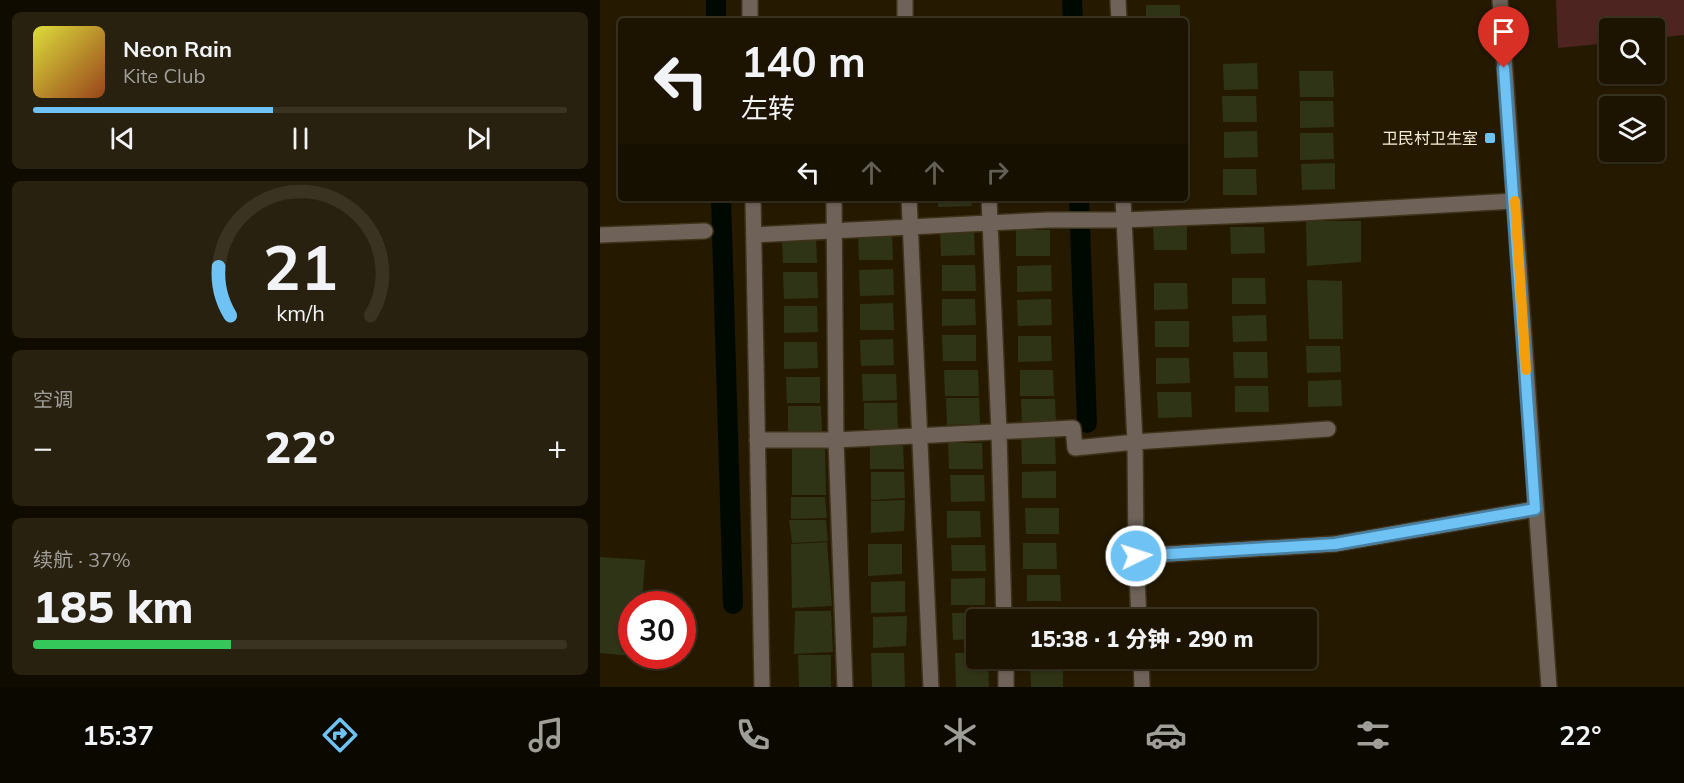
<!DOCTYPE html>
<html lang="zh">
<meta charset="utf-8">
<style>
:root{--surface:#1c1400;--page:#29210f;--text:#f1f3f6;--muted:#a09e99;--line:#3a3322;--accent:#6fc2f4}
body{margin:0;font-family:Mulish,"Noto Sans SC",sans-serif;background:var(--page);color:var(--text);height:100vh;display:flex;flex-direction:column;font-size:22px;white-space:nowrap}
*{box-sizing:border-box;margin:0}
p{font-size:20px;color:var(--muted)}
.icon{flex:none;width:33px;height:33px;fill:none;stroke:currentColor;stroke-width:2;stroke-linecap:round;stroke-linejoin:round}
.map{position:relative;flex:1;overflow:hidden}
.side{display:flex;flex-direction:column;gap:12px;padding:12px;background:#0f0b00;width:600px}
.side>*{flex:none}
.top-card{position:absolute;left:18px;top:18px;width:570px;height:183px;border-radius:6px;box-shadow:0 2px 4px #0004,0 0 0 2px var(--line);background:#1c1400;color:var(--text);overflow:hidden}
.buttons{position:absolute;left:999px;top:18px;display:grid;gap:12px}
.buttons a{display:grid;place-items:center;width:66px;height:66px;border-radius:6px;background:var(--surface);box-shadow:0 2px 4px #0004,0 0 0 2px var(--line);font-size:30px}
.speed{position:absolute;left:18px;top:591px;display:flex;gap:12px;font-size:30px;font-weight:700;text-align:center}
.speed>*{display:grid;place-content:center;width:78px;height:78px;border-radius:50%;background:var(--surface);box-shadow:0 2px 4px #0004,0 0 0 2px var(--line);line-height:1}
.speed .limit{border:9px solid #d22;background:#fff;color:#111}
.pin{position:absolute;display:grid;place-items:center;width:51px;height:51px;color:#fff;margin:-62px -26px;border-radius:50% 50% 50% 0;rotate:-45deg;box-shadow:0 0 6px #0007}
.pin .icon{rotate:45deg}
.me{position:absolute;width:66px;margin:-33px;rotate:86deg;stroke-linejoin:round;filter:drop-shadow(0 0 4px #0008)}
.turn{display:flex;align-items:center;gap:21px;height:126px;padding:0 24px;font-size:27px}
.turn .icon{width:78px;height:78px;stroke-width:2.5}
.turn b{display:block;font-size:42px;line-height:51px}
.lanes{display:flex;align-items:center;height:57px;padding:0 24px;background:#0003;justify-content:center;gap:30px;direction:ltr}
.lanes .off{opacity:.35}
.big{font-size:45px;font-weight:800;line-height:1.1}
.side .card{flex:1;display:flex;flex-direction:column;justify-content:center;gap:9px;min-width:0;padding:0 21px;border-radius:9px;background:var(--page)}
.side .dial{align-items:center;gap:0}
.dial svg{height:156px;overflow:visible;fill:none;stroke:var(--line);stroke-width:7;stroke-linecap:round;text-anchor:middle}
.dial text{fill:var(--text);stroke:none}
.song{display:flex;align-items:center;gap:18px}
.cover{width:72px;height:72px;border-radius:9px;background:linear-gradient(135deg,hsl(60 70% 55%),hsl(20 70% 35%))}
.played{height:6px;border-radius:3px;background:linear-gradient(90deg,var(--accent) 45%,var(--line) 45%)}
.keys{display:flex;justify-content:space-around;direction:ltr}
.heat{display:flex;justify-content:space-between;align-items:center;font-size:33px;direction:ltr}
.charge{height:9px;border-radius:4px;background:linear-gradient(90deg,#34c759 37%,var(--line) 0)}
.trip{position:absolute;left:366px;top:609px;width:351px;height:60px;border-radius:6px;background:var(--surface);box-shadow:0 2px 4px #0004,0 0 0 2px var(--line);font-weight:800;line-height:60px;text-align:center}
.dock{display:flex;height:96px;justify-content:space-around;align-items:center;background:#0b0800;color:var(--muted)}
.dock .icon{width:42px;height:42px}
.dock .selected{color:var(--accent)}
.dock b{font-size:27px;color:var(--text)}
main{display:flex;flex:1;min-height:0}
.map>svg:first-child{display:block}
.green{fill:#4d241f}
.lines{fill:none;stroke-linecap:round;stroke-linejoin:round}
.canal{stroke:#000901;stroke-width:20}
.building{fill:#2f3417}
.minor-casing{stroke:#3e331a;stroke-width:18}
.minor{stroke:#6f6359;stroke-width:15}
.route-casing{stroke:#487e9f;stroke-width:15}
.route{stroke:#6fc2f4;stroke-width:10}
.slow{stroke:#f59e0b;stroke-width:10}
.poi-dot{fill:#6fc2f4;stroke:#251a00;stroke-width:2}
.labels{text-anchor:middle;stroke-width:6;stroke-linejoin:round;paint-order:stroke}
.poi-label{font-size:16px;fill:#f5eedc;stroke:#251a00;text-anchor:end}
</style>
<main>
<section class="side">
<div class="card">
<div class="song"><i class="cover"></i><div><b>Neon Rain</b><p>Kite Club</p></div></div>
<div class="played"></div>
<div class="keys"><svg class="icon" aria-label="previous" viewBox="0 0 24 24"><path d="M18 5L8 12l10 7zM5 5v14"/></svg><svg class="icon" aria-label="pause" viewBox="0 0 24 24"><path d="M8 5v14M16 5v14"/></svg><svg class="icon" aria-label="next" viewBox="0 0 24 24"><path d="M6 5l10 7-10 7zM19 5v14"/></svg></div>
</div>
<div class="card dial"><svg viewBox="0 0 100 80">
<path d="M14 69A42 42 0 1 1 86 69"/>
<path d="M14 69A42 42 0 0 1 8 44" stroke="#6fc2f4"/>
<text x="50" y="56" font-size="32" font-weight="700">21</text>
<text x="50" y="72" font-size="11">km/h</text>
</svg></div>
<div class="card"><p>空调</p>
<div class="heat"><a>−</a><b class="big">22°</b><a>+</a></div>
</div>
<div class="card"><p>续航 · 37%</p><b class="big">185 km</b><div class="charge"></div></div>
</section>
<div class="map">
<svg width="1084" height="687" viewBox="0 0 1084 687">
<rect width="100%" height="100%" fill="#251a00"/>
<path class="green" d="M956,0H1084V35L1055,38L1054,28H1010L1009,43L958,48Z"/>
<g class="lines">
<path class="canal" d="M116,0V21
M472,0L473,21
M121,198L133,604
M479,198L487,423"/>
</g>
<path class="building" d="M546,5H580V21H546Z
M657,63L658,89L624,90L623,64Z
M699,71H733L734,97H700Z
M622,96H656L657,122H623Z
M700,101H733L734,127L700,128Z
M657,131L658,157L624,158V132Z
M700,133H733L734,159L700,160Z
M735,163V189L702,190L701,164Z
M623,169H656L657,195H623Z
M338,198H371L372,206L338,207Z
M706,221H761V262L707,266Z
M553,224H587V250H554Z
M630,227H664L665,253L631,254Z
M340,230H374L375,255L341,256Z
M416,230H450V256H416Z
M258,234H292L293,260H259Z
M182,237H216L217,263H183Z
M342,265H375L376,291H342Z
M451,265L452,291L417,292V266Z
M293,269L294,295L260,296L259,270Z
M183,272H217L218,298L184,299Z
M632,278H665L666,304H632Z
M707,280L742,281L743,339H709Z
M554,283H587L588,309L554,310Z
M342,299H375L376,325L342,326Z
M451,299L452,325L418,326L417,300Z
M293,303L294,330H260V304Z
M184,306H217L218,332L184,333Z
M666,315L667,341L633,342L632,316Z
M555,321H589V347H555Z
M342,335H376V361H343Z
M418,336H451L452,361L418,362Z
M293,339L294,365L261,366L260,340Z
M184,342H217L218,368L184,369Z
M706,346H740L741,372L707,373Z
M633,352H667L668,378H634Z
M556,358H589L590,383L556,384Z
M344,370H378L379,396H345Z
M420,370H453L454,396H420Z
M262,374H296L297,400L263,401Z
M186,377H220V403H187Z
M741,380L742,406L708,407V381Z
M635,386H668L669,412H635Z
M557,392H591L592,417L558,418Z
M346,398H379L380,424L347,425Z
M421,399H455L456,425H422Z
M264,403H297L298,429H264Z
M188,406H221L222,431L188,432Z
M421,438H455L456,464H422Z
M270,443H303L304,469H270Z
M348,443H382L383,469H349Z
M192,447H225L226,495H192Z
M456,471V498H422V472Z
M271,472H304L305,498L271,500Z
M350,475H384L385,501L351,502Z
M191,497H225L227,518L191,519Z
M305,500L304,531L271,533V501Z
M425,508H459V534H426Z
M347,511H380L381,537L347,538Z
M189,520H226L228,541L192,543Z
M227,542L232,606L192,608L191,544Z
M423,543H456L457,569H423Z
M268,544H302V574L268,576Z
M351,545H385L386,571H352Z
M0,557L45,560L42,604H32V656L0,653Z
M427,575H460L461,601H427Z
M385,578V605H351V579Z
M305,581V612L271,613V582Z
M195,611H231L233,652L194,654Z
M427,611H461V620H428Z
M352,613H386V620H376V639L353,640Z
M307,616L306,646L273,648V617Z
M271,653H304L305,687H272Z
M355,653H376V658H388L389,687H356Z
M198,655H231V687H199Z
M430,658H463V687H431Z"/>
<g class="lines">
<defs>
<path id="minor" d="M150,0V21
M305,0V21
M518,0L519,21
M900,0L949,687
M153,198L162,687
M234,198L236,440L245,687
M309,198L331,687
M389,198L399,432L404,620
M523,198L535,442L728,429
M0,235L105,231
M154,235L448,220H523L701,213L914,201
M157,440H236L473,428L475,448L535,442L536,556L735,544L935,509
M536,556L539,620
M406,658V687
M541,658L542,687"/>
</defs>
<use href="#minor" class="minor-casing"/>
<use href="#minor" class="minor"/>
</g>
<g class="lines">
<defs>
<path id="route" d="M536,556L735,544L935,509L904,68"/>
</defs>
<use href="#route" class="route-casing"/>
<use href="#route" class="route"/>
<path class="slow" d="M915,201L926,370"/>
</g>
<rect class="poi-dot" x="884" y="132" width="12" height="12" rx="3"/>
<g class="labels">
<g class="poi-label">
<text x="878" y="144">卫民村卫生室</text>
</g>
</g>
</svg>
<div class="buttons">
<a><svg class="icon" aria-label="search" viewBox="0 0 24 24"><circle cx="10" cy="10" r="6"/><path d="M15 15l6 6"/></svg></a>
<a><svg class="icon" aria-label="layers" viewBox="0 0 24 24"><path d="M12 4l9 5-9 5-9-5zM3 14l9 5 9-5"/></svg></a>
</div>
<div class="speed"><div class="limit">30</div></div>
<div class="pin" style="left:904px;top:68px;background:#d93025"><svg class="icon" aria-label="arrive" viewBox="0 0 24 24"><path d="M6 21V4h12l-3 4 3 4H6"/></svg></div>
<svg class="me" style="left:536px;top:556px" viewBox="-20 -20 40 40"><circle r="17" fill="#6fc2f4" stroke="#fff" stroke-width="3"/><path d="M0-11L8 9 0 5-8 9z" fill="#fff"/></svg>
<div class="trip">15:38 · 1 分钟 · 290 m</div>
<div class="top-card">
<div class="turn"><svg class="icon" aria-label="left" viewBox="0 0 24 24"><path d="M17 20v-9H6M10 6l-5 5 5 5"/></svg><div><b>140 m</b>左转</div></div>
<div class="lanes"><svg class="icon" aria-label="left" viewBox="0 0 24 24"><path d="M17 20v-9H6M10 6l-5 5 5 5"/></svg><svg class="icon off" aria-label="ahead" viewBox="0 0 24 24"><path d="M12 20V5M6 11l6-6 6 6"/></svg><svg class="icon off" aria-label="ahead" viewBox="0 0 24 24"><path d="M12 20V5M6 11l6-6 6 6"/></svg><svg class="icon off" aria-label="right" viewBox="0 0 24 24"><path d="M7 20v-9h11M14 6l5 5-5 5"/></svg></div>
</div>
</div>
</main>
<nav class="dock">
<b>15:37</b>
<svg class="icon selected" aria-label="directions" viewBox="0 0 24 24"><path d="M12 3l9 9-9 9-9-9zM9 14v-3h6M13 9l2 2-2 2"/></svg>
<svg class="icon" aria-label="music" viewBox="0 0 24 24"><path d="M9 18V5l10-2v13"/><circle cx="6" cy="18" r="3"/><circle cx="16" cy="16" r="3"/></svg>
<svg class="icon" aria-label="phone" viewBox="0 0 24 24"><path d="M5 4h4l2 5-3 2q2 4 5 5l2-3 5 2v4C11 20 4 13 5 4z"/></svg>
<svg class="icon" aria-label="climate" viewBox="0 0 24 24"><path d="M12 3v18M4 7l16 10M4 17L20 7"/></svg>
<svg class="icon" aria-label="car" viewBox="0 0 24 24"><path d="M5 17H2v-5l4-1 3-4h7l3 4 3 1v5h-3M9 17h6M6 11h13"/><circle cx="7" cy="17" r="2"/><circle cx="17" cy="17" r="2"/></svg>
<svg class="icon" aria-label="filters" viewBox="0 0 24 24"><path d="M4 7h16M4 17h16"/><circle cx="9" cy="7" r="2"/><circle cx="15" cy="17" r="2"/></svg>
<b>22°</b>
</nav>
